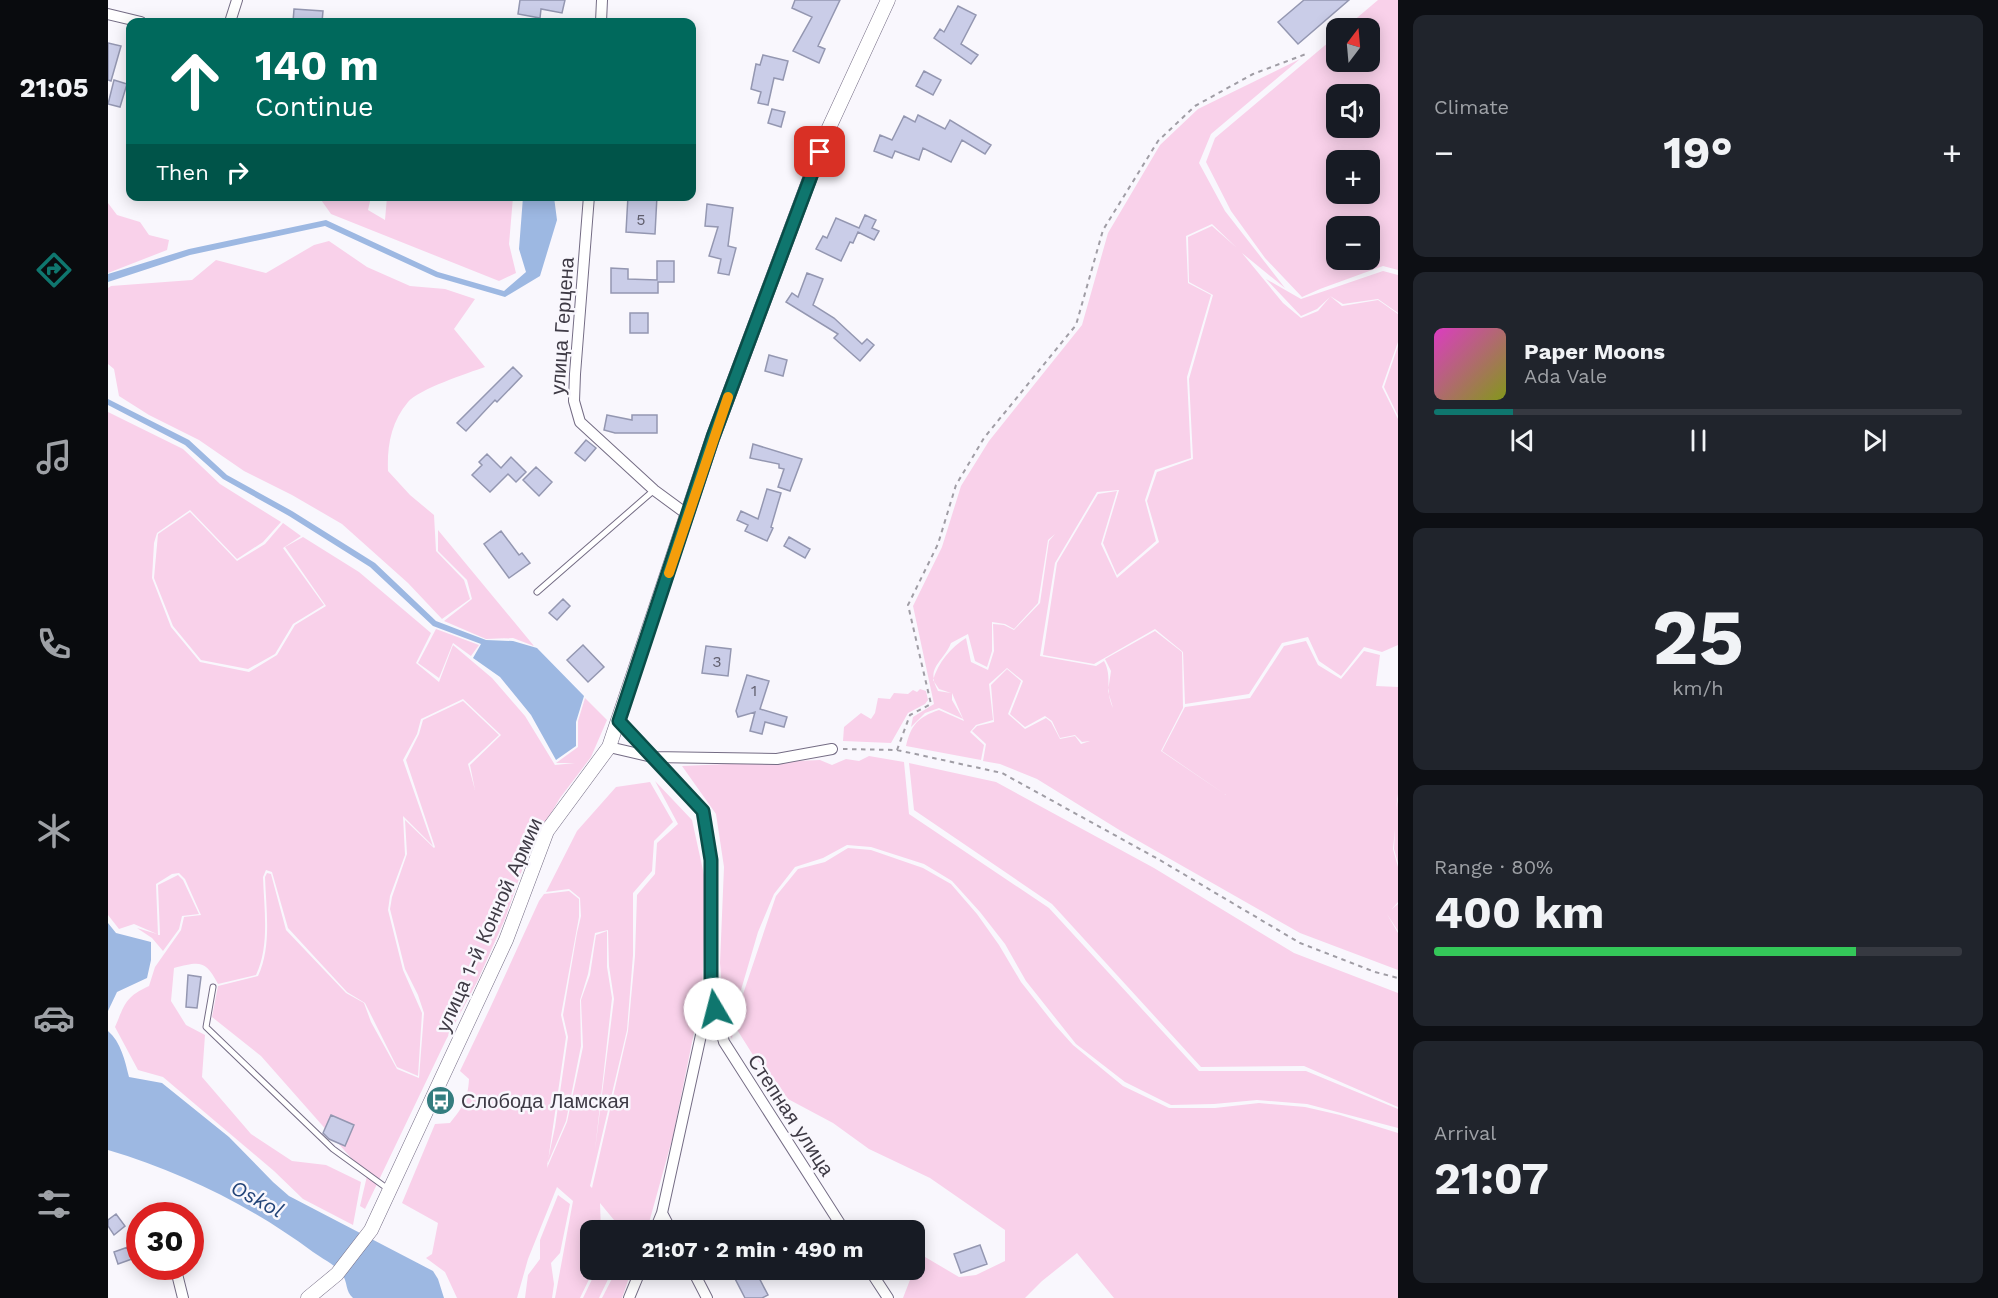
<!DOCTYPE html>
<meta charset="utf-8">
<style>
:root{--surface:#171b24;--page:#20242c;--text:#f1f3f6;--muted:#9ea1a6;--line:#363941;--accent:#0f766e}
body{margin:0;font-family:"Work Sans",sans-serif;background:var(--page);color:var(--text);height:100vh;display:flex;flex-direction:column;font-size:22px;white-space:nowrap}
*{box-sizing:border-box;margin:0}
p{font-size:20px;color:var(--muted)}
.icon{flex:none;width:33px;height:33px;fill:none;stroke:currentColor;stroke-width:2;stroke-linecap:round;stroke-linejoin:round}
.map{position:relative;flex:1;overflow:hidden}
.side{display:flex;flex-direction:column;gap:15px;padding:15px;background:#0d0f14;width:600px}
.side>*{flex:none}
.top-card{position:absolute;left:18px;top:18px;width:570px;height:183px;border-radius:12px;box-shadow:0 3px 15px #0003;background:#00695c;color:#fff;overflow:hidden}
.needle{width:39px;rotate:16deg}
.fabs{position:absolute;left:1218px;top:18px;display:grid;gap:12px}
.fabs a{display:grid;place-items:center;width:54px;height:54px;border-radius:12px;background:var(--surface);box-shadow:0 3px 15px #0003;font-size:30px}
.speed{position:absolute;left:18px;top:1202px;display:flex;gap:12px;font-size:30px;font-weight:700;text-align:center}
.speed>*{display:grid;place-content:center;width:78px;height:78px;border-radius:50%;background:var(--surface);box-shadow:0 3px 15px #0003;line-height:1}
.speed .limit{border:9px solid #d22;background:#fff;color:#111}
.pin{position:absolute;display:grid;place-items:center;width:51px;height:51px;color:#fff;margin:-26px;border-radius:12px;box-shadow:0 3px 9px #0006}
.me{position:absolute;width:66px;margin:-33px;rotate:352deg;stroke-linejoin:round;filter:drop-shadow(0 0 4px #0008)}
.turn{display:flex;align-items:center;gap:21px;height:126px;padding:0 30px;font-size:27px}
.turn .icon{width:78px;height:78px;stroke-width:2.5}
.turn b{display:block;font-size:42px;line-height:51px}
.then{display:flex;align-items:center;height:57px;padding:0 30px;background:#0003;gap:12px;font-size:22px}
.big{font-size:45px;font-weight:700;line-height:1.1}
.side .widget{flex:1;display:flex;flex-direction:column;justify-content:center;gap:9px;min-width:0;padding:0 21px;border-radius:12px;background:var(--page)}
.side .dial{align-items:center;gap:0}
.dial b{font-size:78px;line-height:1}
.song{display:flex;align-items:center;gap:18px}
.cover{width:72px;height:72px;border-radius:9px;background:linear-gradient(135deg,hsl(310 70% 55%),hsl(70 70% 35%))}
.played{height:6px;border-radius:3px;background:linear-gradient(90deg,var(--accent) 15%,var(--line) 15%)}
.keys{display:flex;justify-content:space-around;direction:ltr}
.heat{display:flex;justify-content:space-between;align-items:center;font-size:33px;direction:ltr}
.charge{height:9px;border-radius:4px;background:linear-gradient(90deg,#34c759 80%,var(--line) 0)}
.trip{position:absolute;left:472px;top:1220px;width:345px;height:60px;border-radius:12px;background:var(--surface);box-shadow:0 3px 15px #0003;font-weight:700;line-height:60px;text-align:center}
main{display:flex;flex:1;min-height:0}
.menu{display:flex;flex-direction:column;width:108px;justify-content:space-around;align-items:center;background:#090b0e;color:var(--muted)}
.menu .icon{width:42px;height:42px}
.menu .on{color:var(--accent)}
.menu b{font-size:27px;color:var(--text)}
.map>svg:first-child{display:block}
.green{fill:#f9d1ea;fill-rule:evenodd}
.water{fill:#9db8e2}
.building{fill:#cacde8;stroke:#9497b1;stroke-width:1.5}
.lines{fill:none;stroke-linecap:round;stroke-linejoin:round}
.lane-casing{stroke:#746c84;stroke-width:7}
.street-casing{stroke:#746c84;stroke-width:12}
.secondary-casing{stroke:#746c84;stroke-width:15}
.path{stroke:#a09da5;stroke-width:2;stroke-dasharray:4.5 4.5;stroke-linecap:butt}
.lane{stroke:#fff;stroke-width:5}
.street{stroke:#fff;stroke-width:10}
.secondary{stroke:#fff;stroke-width:14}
.route-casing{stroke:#0a4d48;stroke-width:15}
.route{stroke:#0f766e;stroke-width:10}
.slow{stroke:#f59e0b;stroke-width:10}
.labels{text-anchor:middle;stroke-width:5;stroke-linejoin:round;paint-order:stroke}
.number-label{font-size:16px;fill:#615f6e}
.street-label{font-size:20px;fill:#3e3a45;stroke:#f9f7fd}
.poi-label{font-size:20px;fill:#3e3a45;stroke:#f9f7fd;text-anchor:start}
.water-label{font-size:21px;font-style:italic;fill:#234478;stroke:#f9f7fd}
</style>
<main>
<nav class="menu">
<b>21:05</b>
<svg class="icon on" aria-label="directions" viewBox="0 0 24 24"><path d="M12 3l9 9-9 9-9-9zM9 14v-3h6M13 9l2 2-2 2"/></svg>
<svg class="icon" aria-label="music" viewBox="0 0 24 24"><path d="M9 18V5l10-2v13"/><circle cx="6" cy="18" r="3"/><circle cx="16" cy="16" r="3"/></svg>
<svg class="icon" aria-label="phone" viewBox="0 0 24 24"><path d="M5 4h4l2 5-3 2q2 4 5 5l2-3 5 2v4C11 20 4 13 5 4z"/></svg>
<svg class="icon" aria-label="climate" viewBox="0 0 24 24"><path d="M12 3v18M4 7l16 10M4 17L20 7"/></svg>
<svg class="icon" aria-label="car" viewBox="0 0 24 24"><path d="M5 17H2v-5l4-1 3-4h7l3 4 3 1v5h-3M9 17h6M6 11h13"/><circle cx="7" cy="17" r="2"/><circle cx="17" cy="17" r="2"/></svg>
<svg class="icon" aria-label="filters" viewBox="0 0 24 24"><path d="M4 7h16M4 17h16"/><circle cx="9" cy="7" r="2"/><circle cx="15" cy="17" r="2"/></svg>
</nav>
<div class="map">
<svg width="1290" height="1298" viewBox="0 0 1290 1298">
<rect width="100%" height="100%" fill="#f9f7fd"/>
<path class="green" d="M1270,0H1290V270L1275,266L1212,289L1194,297L1157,258L1123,211L1098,162L1107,138L1228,36V62H1262V28H1237ZM1228,94H1262V128H1228ZM1228,160H1262V194H1228ZM1228,226H1262V260H1228Z
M1192,59L1103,134L1091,163L1117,211L1177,288L1134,253L1175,303L1193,318L1210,311L1222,297L1209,309L1193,316L1158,279L1193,299L1275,271L1290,275V313L1270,299L1235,304L1222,296L1234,306L1270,300L1290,314V342L1274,387L1290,419V645L1274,652L1256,647L1233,676L1211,661L1200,637L1174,643L1141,694L1077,704L1075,652L1047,629L986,664L935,655L949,563L990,494L1009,491L993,544L1009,578L1051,542L1039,501L1049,472L1085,459L1081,379L1105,295L1081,282L1080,237L1104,226L1129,248L1104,224L1078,236L1080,283L1103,295L1079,377L1083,458L1047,470L1037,500L1048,541L1009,575L995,543L1011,490L989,492L947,563L932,656L988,666L996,661C1005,678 996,688 1005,708L1000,691L1003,671L997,659L1047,631L1074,652L1075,708L1053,751L1118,795L1054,751L1077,707L1142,698L1176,646L1198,641L1210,665L1233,679L1256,651L1272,655L1268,686L1290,687V794L1288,809L1290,799V863L1286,849L1287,829L1285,849L1290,867V902L1284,909L1290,904V931L1279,914L1290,933V970L1192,933L1013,831L929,779L892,764L875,761L878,744L864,731L869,726L886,722L883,685L899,669L913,681L900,714L917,729L938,718L943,722L952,739L967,736L973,744L982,741L974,742L967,735L952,738L944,721L937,716L917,727L902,714L915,681L899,668L881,684L885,720L868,725L862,732L876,745L873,760L798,746C803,725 810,717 831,710L856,721L844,693V700L855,719L831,708L817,713L803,727L805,717L826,704L805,606L834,547L853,486L881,441L974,325L1000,233L1052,145L1090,109ZM947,534L941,541L932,603L906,630L896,625L885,624L886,651L880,670L863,662L858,638C843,647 830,663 825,680L831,689L843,693L830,691C817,667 835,663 843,643L860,634L867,661L879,667L884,651V622L897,624L906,629L930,603L940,540Z
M211,197H263L260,210L277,220L279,197H405L401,244L408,273L391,281L223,214Z
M0,203L9,215L32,222L41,235L61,240L59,250L0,273Z
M221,241L259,267L302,286L337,289L367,299L346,329L377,367C360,373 311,389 300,402C283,422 279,446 280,471L302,495L326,515L328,551L356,580L362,599L334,619L300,583L234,524L184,495L136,471L91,440L41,415L11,396L6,369L0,364V288L3,286L84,280L108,260L158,273L206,245Z
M1290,346V416L1276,387Z
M0,412L75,449L112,484L173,522L155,542L129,559L82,510L49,533L46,543L44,578L63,627L92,662L141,672L169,655L187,625L218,606L177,547L195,537L251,572L323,633L308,663L331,682L345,645L384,678L417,716L447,765L467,763H448L470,747V721L477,698L499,720L483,757L452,798L421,850L397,919L369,982L338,1040L257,1209L252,1206L259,1176L153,1056L104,1017L110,986L150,976C164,947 158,909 157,877L159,873L163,874L178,930L238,993L256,1003L263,1022L289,1069L311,1078L316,1013L310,995L297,969L282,909L284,897L299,854L297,820L326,848L327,847L298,760L311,734L315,720L355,701L391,735L360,764L367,790L362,765L393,735L355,699L313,719L309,734L295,760L325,846L295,816L297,855L282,896L280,910L295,970L314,1013L310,1076L289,1067L257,1003L239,992L180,928L164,872L158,870L155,877C156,908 162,946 148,975L110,984C97,959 91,962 66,968L63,1001L78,1025L97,1035L94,1077L143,1134L184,1161L218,1165L253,1182L245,1225L195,1199L166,1171L55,1077L30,1070L7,1027C17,1004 17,997 41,986L47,967L73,930L76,917L93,915L77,879L71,873L64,874L48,884L50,935H52L50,885L70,875L75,880L91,914L74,916L71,929L55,951L44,938L29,928L49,934L26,924L11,929L0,915Z
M82,512L129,561L157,544L175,523L193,536L175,548L216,605L185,624L167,654L140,669L93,660L65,626L46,578L50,534Z
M330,530L426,646L405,638L378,639L336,621L364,599L359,580L330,551Z
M328,629L371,645L363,656L345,643L331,678L310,663Z
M812,689L818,691L820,700L817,704L800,713L783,743L735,741L736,727L753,713L763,719L767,713L770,698L782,699L786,693L800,694L805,690L809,692Z
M761,756L796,762L801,814L941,908L1091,1071H1198L1290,1109V1128L1199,1104L1149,1100L1106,1104L1063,1105L1017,1082L968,1044L918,981L897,944L872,912L844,881L816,864L763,847L739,845L715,858L687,867L666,894L650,932L628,1007L624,1039L617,1027L612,963L616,867L608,814L574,766L712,760L724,765L738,759L751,761Z
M801,763L888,782L1046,868L1186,953L1290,993V1107L1196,1066L1093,1067L944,904L806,810Z
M547,781L584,820L598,884L594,993L565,1136L539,1230H508L506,1220L492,1203L493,1230H483V1269H486L472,1298H447L465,1201L449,1187L420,1259L409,1298H349L337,1272L318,1258L324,1254L330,1223L294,1203L327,1124L342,1123C355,1107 360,1099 361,1079L352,1071L383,1006L431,901L436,894L461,891L471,899V917L453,1015L458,1037L439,1168L459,1122L475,1047L473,1000L482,975L488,935L499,931V967L504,998L487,1150L506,999L501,966L500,930L487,933L480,974L472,1000L473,1046L458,1121L439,1165L447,1127L460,1037L455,1015L469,933L473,916L472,898L461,889L438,892L469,831L508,787L542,782L565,822L546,841L544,871L525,893V955L519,1030L482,1186L484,1188L520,1031L527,956L529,895L547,874L549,843L570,824Z
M740,848L763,850L815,868L843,884L869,914L891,945L913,982L947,1025L965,1045L1015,1086L1061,1108H1107L1151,1103L1197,1107L1232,1115L1290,1133V1298H1006L969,1253L934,1281L917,1298H795L812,1254L851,1277L868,1275L897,1261V1230L822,1178L761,1149L725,1123L680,1099L669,1083L645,1055L628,1028L631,1006L668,896L690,869L717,862Z
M450,1195L462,1204L452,1253L443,1263L446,1284L444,1298H417L420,1275L432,1259V1240Z
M489,1269H505L491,1298H475Z
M509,1269H524L514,1298H494Z"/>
<path class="water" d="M415,197H446L449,220L432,276L397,297L328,277L217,226L82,255L0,282V274L81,249L218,220L330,272L396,291L418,272L411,249Z
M0,399L81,440L119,475L184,511L267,563L328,621L378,640L405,641L429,648L476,696L468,722V746L448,760L423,715L392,677L365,658L373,644L325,626L262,567L181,516L115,479L77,445L0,405Z
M0,923L8,933L43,942V960L39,978L9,992L0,1011Z
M0,1031C13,1042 17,1061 21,1077L54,1083L121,1137L165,1182L181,1196L325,1271L330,1279L336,1298H245C237,1291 240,1282 234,1274C228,1265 213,1258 205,1252C143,1206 74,1172 0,1150Z"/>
<path class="building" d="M412,0H457L454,13L433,9L432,18L410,14Z
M687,0H732L710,46L717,49L711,63L685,51L704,17L684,8Z
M1196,0H1241L1190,44L1170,22Z
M850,6L868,15L853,44L870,55L863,64L826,38L832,29L836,32Z
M186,9L215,11L214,22H185Z
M0,43L13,46L3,81L0,80Z
M655,55L680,61L675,80L666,78L660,105L650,103L653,92L643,89L648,64L652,65Z
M816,71L833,80L825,95L808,86Z
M6,80L19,84L12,107L0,104Z
M664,109L677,112L673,127L660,123Z
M810,115L837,129L842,120L883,145L877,154L854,140L843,162L815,148L811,160L787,151L784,158L766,151L772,135L784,140L796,116L807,122Z
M520,196H549L547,234L518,232Z
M599,204L625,208L620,246L628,248L621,275L610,273L613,259L601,256L610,227L597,226Z
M757,215L768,220L764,228L771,231L766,240L750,232L745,243L742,242L733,261L708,249L715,236L719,238L728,218L751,228Z
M549,261H566V282H550V293H503V268L520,269V279L549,280Z
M699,273L715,279L705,305L726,318L754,344L759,339L766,345L752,361L726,338L730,334L678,302L684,293L690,297Z
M522,313H540V333H522Z
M661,355L679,360L675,376L657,371Z
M405,367L414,376L389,402L387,400L358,431L349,423Z
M499,415L524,420V415H549V433H507L496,430Z
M478,440L488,448L477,461L467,453Z
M645,444L694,459L682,491L670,487L676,469L671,468V464L642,458Z
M379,454L393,468L403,457L418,472L408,482L400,474L382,492L364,475L374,465L371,462Z
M428,467L444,482L431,496L415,480Z
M659,489L673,493L663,527L665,528L659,541L637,531L640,525L629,520L633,511L650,519Z
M393,531L411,555L414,553L422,563L401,578L376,544Z
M681,537L702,549L697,558L676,546Z
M455,599L462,606L449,620L441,613Z
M475,645L496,667L480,682L459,660Z
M598,646L623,649L620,676L594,673Z
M639,675L661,681L652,709L679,717L676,727L657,722L654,734L642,731L647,712L630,717L628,711Z
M80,975L93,977L89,1008L78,1007Z
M223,1115L246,1125L237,1146L221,1139L215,1133Z
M8,1214L17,1226L6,1235L0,1226V1220Z
M872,1245L879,1264L853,1273L846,1254Z
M20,1247L24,1259L10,1264L6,1252Z
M622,1269H642L645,1277L649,1274L660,1295L654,1298H637Z"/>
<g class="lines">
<defs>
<path id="lane" d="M429,592L545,491
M105,987L98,1027L225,1149L280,1189"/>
<path id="street" d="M0,14L33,22
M122,22L129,0
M493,22L494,0
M481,196L467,374L466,401L472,422L546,490L580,515
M511,721L544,757L669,759L724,749
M501,747L544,757L595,811L603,860V992L616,1042L736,1230
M554,1213L563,1230
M547,1230L554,1213L602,994
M67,1266L75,1298
M584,1269L599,1298
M761,1269L780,1298
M521,1298L533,1269"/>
<path id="secondary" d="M200,1298L229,1274L263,1230L398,940L439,831L501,747L605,437L720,130L780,0"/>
</defs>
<use href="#lane" class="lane-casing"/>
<use href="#street" class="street-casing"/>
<use href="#secondary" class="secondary-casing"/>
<path class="path" d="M735,749L789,750L894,773L1050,859L1192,943L1267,972L1290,978
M789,750L802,715L823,704L800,605L830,544L848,485L876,438L968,325L995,230L1050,141L1087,106L1145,74L1198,54"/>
<use href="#lane" class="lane"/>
<use href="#street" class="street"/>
<use href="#secondary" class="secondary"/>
</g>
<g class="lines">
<defs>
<path id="route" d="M607,1009L603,992V860L595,811L511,721L605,437L712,152"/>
</defs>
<use href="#route" class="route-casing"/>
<use href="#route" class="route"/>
<path class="slow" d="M561,573L620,397"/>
</g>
<defs>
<symbol id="bus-disc" viewBox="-11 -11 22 22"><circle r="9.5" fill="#347d7f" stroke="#f9f7fd"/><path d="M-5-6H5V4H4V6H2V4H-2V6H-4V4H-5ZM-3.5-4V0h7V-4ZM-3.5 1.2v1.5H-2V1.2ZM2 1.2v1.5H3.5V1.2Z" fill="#fff"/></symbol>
</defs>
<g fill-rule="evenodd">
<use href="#bus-disc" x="316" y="1084" width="33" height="33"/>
</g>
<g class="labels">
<g class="number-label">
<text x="533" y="225">5</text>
<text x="609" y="667">3</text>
<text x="646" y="696">1</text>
</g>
<g class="street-label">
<text transform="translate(454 326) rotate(-86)" y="7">улица Герцена</text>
<text transform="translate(381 925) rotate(-66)" y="7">улица 1-й Конной Армии</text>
<text transform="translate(683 1115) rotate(57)" y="7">Степная улица</text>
</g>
<g class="poi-label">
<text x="353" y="1108">Слобода Ламская</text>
</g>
<g class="water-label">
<text transform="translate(149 1199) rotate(28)" y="7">Oskol</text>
</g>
</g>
</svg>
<div class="fabs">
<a><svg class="needle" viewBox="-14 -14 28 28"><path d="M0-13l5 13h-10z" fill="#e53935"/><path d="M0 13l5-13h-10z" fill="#9ea1a6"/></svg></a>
<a><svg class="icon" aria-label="sound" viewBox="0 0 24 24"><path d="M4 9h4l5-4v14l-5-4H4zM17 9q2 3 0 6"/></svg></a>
<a>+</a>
<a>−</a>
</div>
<div class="speed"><div class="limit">30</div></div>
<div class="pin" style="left:712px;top:152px;background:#d93025"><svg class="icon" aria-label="arrive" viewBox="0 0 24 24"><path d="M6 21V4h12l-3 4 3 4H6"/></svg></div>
<svg class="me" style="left:607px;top:1009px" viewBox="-20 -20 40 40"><circle r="19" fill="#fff"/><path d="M0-13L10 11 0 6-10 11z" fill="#0f766e"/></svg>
<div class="trip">21:07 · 2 min · 490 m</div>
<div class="top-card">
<div class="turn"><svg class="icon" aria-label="ahead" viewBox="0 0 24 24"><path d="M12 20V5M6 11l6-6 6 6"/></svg><div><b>140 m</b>Continue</div></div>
<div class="then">Then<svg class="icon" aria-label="right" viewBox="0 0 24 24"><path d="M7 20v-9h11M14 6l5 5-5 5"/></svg></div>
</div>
</div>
<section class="side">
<div class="widget"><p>Climate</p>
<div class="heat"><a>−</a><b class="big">19°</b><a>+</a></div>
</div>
<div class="widget">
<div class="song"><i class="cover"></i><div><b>Paper Moons</b><p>Ada Vale</p></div></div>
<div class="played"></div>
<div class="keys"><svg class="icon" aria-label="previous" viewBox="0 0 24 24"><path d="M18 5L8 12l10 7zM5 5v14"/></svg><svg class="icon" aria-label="pause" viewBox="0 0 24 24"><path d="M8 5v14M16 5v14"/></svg><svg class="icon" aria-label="next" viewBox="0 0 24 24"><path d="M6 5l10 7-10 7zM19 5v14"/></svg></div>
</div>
<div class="widget dial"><b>25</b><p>km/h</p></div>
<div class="widget"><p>Range · 80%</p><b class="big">400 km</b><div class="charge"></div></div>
<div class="widget"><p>Arrival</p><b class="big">21:07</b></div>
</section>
</main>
